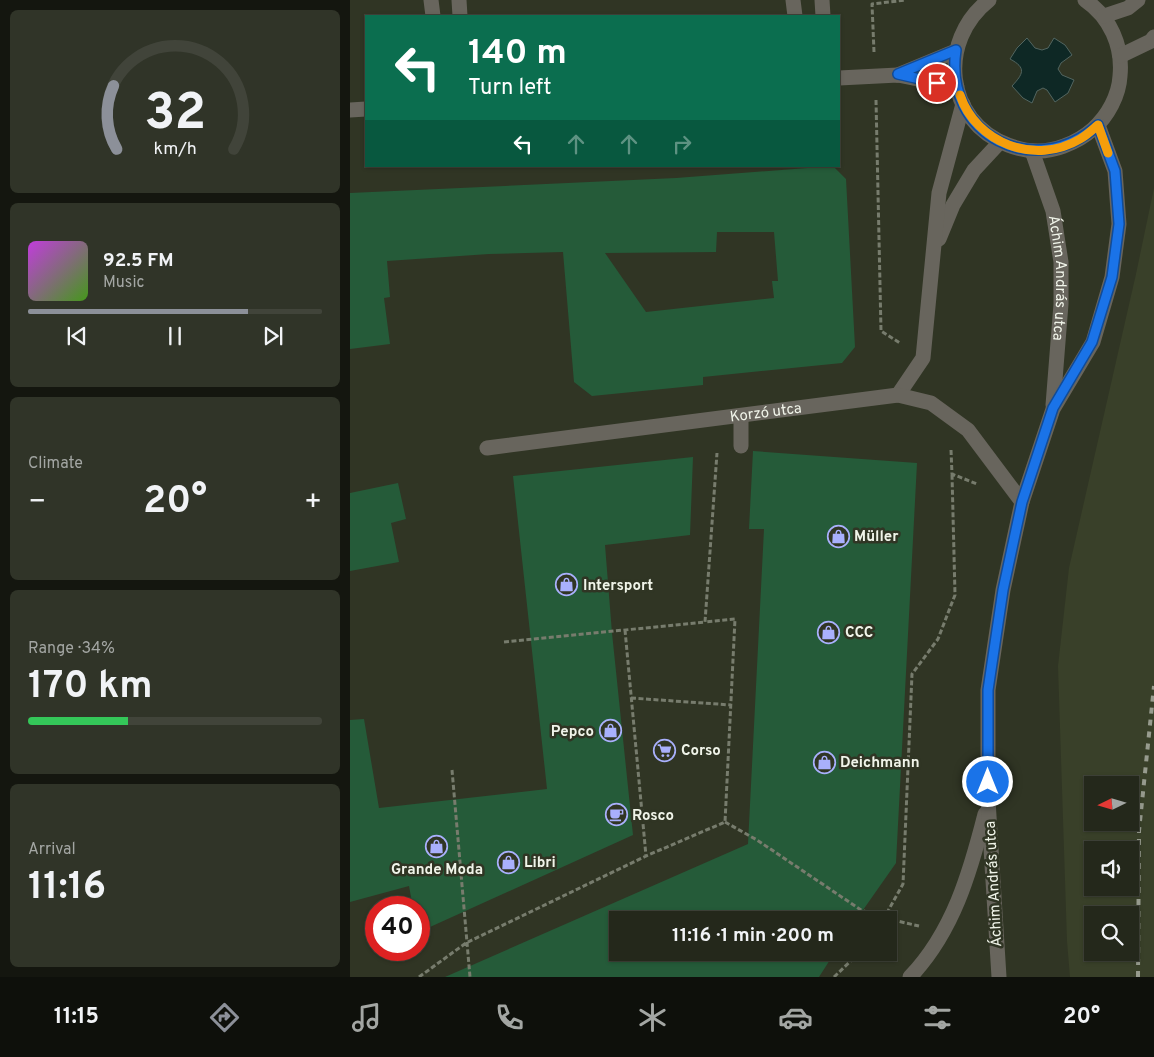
<!DOCTYPE html>
<meta charset="utf-8">
<style>
:root{--surface:#24281b;--page:#303428;--text:#f1f3f6;--muted:#a3a6a3;--line:#41443a;--accent:#8c9099}
body{margin:0;font-family:Overpass,sans-serif;background:var(--page);color:var(--text);height:100vh;display:flex;flex-direction:column;font-size:19px;white-space:nowrap}
*{box-sizing:border-box;margin:0}
p{font-size:16px;color:var(--muted)}
.icon{flex:none;width:28px;height:28px;fill:none;stroke:currentColor;stroke-width:2;stroke-linecap:round;stroke-linejoin:round}
.map{position:relative;flex:1;overflow:hidden}
.details{display:flex;flex-direction:column;gap:10px;padding:10px;background:#14160f;width:350px}
.details>*{flex:none}
.banner{position:absolute;left:15px;top:15px;width:475px;height:152px;border-radius:0px;box-shadow:0 1px 4px #0004,0 0 0 1px var(--line);background:#0b6e4f;color:#fff;overflow:hidden}
.needle{width:32px;rotate:265deg}
.tools{position:absolute;left:734px;top:776px;display:grid;gap:10px}
.tools a{display:grid;place-items:center;width:55px;height:55px;border-radius:0px;background:var(--surface);box-shadow:0 1px 4px #0004,0 0 0 1px var(--line);font-size:25px}
.speed{position:absolute;left:15px;top:896px;display:flex;gap:10px;font-size:25px;font-weight:700;text-align:center}
.speed>*{display:grid;place-content:center;width:65px;height:65px;border-radius:50%;background:var(--surface);box-shadow:0 1px 4px #0004,0 0 0 1px var(--line);line-height:1}
.speed .limit{border:8px solid #d22;background:#fff;color:#111}
.pin{position:absolute;display:grid;place-items:center;width:42px;height:42px;color:#fff;margin:-21px;border:2px solid #fff;border-radius:50%;box-shadow:0 1px 5px #0007}
.me{position:absolute;width:55px;margin:-28px;rotate:0deg;stroke-linejoin:round;filter:drop-shadow(0 0 4px #0008)}
.turn{display:flex;align-items:center;gap:18px;height:105px;padding:0 20px;font-size:22px}
.turn .icon{width:65px;height:65px;stroke-width:2.5}
.turn b{display:block;font-size:35px;line-height:42px}
.lanes{display:flex;align-items:center;height:48px;padding:0 20px;background:#0003;justify-content:center;gap:25px;direction:ltr}
.lanes .off{opacity:.35}
.big{font-size:38px;font-weight:700;line-height:1.1}
.details .widget{flex:1;display:flex;flex-direction:column;justify-content:center;gap:8px;min-width:0;padding:0 18px;border-radius:8px;background:var(--page)}
.details .dial{align-items:center;gap:0}
.dial svg{height:130px;overflow:visible;fill:none;stroke:var(--line);stroke-width:7;stroke-linecap:round;text-anchor:middle}
.dial text{fill:var(--text);stroke:none}
.song{display:flex;align-items:center;gap:15px}
.cover{width:60px;height:60px;border-radius:8px;background:linear-gradient(135deg,hsl(290 70% 55%),hsl(100 70% 35%))}
.played{height:5px;border-radius:2px;background:linear-gradient(90deg,var(--accent) 75%,var(--line) 75%)}
.keys{display:flex;justify-content:space-around;direction:ltr}
.heat{display:flex;justify-content:space-between;align-items:center;font-size:28px;direction:ltr}
.charge{height:8px;border-radius:4px;background:linear-gradient(90deg,#34c759 34%,var(--line) 0)}
.trip{position:absolute;left:259px;top:911px;width:288px;height:50px;border-radius:0px;background:var(--surface);box-shadow:0 1px 4px #0004,0 0 0 1px var(--line);font-weight:700;line-height:50px;text-align:center}
.tabs{display:flex;height:80px;justify-content:space-around;align-items:center;background:#0e100b;color:var(--muted)}
.tabs .icon{width:35px;height:35px}
.tabs .active{color:var(--accent)}
.tabs b{font-size:22px;color:var(--text)}
main{display:flex;flex:1;min-height:0}
.map>svg:first-child{display:block}
.built{fill:#394029;fill-rule:evenodd}
.water{fill:#0e2825;stroke:#526560}
.building{fill:#255b39;fill-rule:evenodd}
.lines{fill:none;stroke-linecap:round;stroke-linejoin:round}
.path{stroke:#777c6d;stroke-width:3;stroke-dasharray:5 2.5;stroke-linecap:butt}
.minor{stroke:#68655d;stroke-width:15}
.rail{stroke:#979b8e;stroke-width:4;stroke-dasharray:6 6;stroke-linecap:butt}
.route-casing{stroke:#114b97;stroke-width:12}
.route{stroke:#1a73e8;stroke-width:9}
.slow{stroke:#f59e0b;stroke-width:9}
.labels{text-anchor:middle;stroke-width:5;stroke-linejoin:round;paint-order:stroke}
.street-label{font-size:15px;fill:#f0f4e9;stroke:#303524}
.poi-label{font-size:15px;font-weight:bold;fill:#f0f4e9;stroke:#303524;text-anchor:start}
</style>
<main>
<section class="details">
<div class="widget dial"><svg viewBox="0 0 100 80">
<path d="M14 69A42 42 0 1 1 86 69"/>
<path d="M14 69A42 42 0 0 1 12 30" stroke="#8c9099"/>
<text x="50" y="56" font-size="32" font-weight="700">32</text>
<text x="50" y="72" font-size="11">km/h</text>
</svg></div>
<div class="widget">
<div class="song"><i class="cover"></i><div><b>92.5 FM</b><p>Music</p></div></div>
<div class="played"></div>
<div class="keys"><svg class="icon" aria-label="previous" viewBox="0 0 24 24"><path d="M18 5L8 12l10 7zM5 5v14"/></svg><svg class="icon" aria-label="pause" viewBox="0 0 24 24"><path d="M8 5v14M16 5v14"/></svg><svg class="icon" aria-label="next" viewBox="0 0 24 24"><path d="M6 5l10 7-10 7zM19 5v14"/></svg></div>
</div>
<div class="widget"><p>Climate</p>
<div class="heat"><a>−</a><b class="big">20°</b><a>+</a></div>
</div>
<div class="widget"><p>Range · 34%</p><b class="big">170 km</b><div class="charge"></div></div>
<div class="widget"><p>Arrival</p><b class="big">11:16</b></div>
</section>
<div class="map">
<svg width="804" height="977" viewBox="0 0 804 977">
<rect width="100%" height="100%" fill="#303524"/>
<path class="built" d="M804,188V977H720L717,941L708,666L719,568L786,274ZM742,785H780V822H742ZM742,850H780V888H742ZM742,915H780V952H742Z"/>
<path class="water" d="M677,38L685,48L692,50L698,48L704,38L715,45L722,55L711,63L708,69L712,75L724,80L718,93L705,102L697,90L693,88L687,91L682,103L673,98L662,86C673,74 677,68 660,59L667,48Z"/>
<path class="building" d="M483,166L496,179L505,347L492,363L353,377V385L242,396L224,382L213,252L139,254L37,261L40,297L34,298L40,344L0,349V193L326,178ZM367,232H424L428,281H422L424,298L296,312L255,253L366,252Z
M403,451L567,463L546,863L506,920H268V952H485L469,977H95L398,844L414,529H399Z
M343,457L340,535L255,545L262,633L283,835L69,932V908H63L59,886L0,902V720L14,719L29,808L197,789L163,476Z
M48,483L56,519L41,523L49,562L0,571V493Z"/>
<g class="lines">
<path class="path" d="M524,52L522,4L556,0
M526,100L531,331L550,343
M601,450L602,474L627,484
M275,630L296,856
M154,642L355,622
M281,698L381,705
M102,770L120,977
M375,822L407,840L511,910L534,918L569,926
M533,920L553,884L562,674L588,639L605,595L602,474
M69,977L116,943L296,856L375,822L385,619L355,622L367,453
M484,977L510,952"/>
<g class="minor">
<path d="M81,0L83,16"/>
<path d="M109,0L110,16"/>
<path d="M443,0L445,16"/>
<path d="M472,0L473,16"/>
<path d="M639,0C587,41 595,121 658,145C676,152 696,153 714,146C725,142 734,137 743,129C758,116 769,95 770,76C773,46 760,17 735,0"/>
<path d="M754,16L778,8L788,0"/>
<path d="M770,56L801,41L804,37"/>
<path d="M548,75L606,51"/>
<path d="M489,78L548,75L607,87"/>
<path d="M0,110L16,109"/>
<path id="s1" d="M682,151L703,211L711,262V304L703,405"/>
<path d="M589,239L603,205L624,170L650,142"/>
<path d="M548,395L573,358L589,193L613,104"/>
<path d="M391,446V416"/>
<path id="s2" d="M137,448L548,395L581,403L618,430L672,502"/>
<path d="M560,977C603,932 620,873 635,814"/>
<path d="M649,977L638,800V690L653,590L672,502L703,409L743,342L762,277L769,224L765,171L748,125"/>
</g>
<path class="rail" d="M788,977L789,831L804,686"/>
</g>
<g class="lines">
<defs>
<path id="route" d="M587,83L548,74L606,50C593,135 685,182 748,125L765,171L769,224L762,277L742,342L703,408L672,502L653,590L638,690V782"/>
</defs>
<use href="#route" class="route-casing"/>
<use href="#route" class="route"/>
<path class="slow" d="M610,95C626,143 685,166 730,139C737,135 742,130 748,125L758,153"/>
</g>
<defs>
<symbol id="shop-ring" viewBox="-11 -11 22 22"><circle r="9.5" fill="#303524" stroke="#a9b0fc" stroke-width="1.5"/><path d="M-5-2.5h2.3a2.7 3.5 0 0 1 5.4 0H5L5.5 6h-11ZM-1.5-2.5h3a1.5 2.3 0 0 0-3 0Z" fill="#a9b0fc"/></symbol>
<symbol id="supermarket-ring" viewBox="-11 -11 22 22"><circle r="9.5" fill="#303524" stroke="#a9b0fc" stroke-width="1.5"/><path d="M-6-5.5h2.5l.6 2H6L4.5 2H-2.5L-4.4-4H-6ZM-1.5 3.2a1.3 1.3 0 1 0 .1 0ZM3 3.2a1.3 1.3 0 1 0 .1 0Z" fill="#a9b0fc"/></symbol>
<symbol id="cafe-ring" viewBox="-11 -11 22 22"><circle r="9.5" fill="#303524" stroke="#a9b0fc" stroke-width="1.5"/><path d="M-5.5-4.5H6V0H3Q3 3.5 0 3.5H-2.5Q-5.5 3.5-5.5 0ZM3-3.2v2h1.7v-2ZM-6 4.5H4V6H-6Z" fill="#a9b0fc"/></symbol>
</defs>
<g fill-rule="evenodd">
<use href="#shop-ring" x="476" y="524" width="25" height="25"/>
<use href="#shop-ring" x="204" y="572" width="25" height="25"/>
<use href="#shop-ring" x="466" y="620" width="25" height="25"/>
<use href="#shop-ring" x="248" y="718" width="25" height="25"/>
<use href="#supermarket-ring" x="302" y="738" width="25" height="25"/>
<use href="#shop-ring" x="462" y="750" width="25" height="25"/>
<use href="#cafe-ring" x="254" y="802" width="25" height="25"/>
<use href="#shop-ring" x="74" y="834" width="25" height="25"/>
<use href="#shop-ring" x="146" y="850" width="25" height="25"/>
</g>
<g class="labels">
<g class="street-label">
<text dy="5" stroke="none"><textPath href="#s1" startOffset="131">Áchim András utca</textPath></text>
<text dy="5" stroke="none"><textPath href="#s2" startOffset="281">Korzó utca</textPath></text>
<text transform="translate(643 884) rotate(-93)" y="5">Áchim András utca</text>
</g>
<g class="poi-label">
<text x="504" y="541">Müller</text>
<text x="233" y="590">Intersport</text>
<text x="495" y="637">CCC</text>
<text x="244" y="736" text-anchor="end">Pepco</text>
<text x="331" y="755">Corso</text>
<text x="490" y="767">Deichmann</text>
<text x="282" y="820">Rosco</text>
<text x="174" y="867">Libri</text>
<text x="87" y="874" text-anchor="middle">Grande Moda</text>
</g>
</g>
</svg>
<div class="tools">
<a><svg class="needle" viewBox="-14 -14 28 28"><path d="M0-13l5 13h-10z" fill="#e53935"/><path d="M0 13l5-13h-10z" fill="#a3a6a3"/></svg></a>
<a><svg class="icon" aria-label="sound" viewBox="0 0 24 24"><path d="M4 9h4l5-4v14l-5-4H4zM17 9q2 3 0 6"/></svg></a>
<a><svg class="icon" aria-label="search" viewBox="0 0 24 24"><circle cx="10" cy="10" r="6"/><path d="M15 15l6 6"/></svg></a>
</div>
<div class="speed"><div class="limit">40</div></div>
<div class="pin" style="left:587px;top:83px;background:#d93025"><svg class="icon" aria-label="arrive" viewBox="0 0 24 24"><path d="M6 21V4h12l-3 4 3 4H6"/></svg></div>
<svg class="me" style="left:638px;top:782px" viewBox="-20 -20 40 40"><circle r="17" fill="#1a73e8" stroke="#fff" stroke-width="3"/><path d="M0-11L8 9 0 5-8 9z" fill="#fff"/></svg>
<div class="trip">11:16 · 1 min · 200 m</div>
<div class="banner">
<div class="turn"><svg class="icon" aria-label="left" viewBox="0 0 24 24"><path d="M17 20v-9H6M10 6l-5 5 5 5"/></svg><div><b>140 m</b>Turn left</div></div>
<div class="lanes"><svg class="icon" aria-label="left" viewBox="0 0 24 24"><path d="M17 20v-9H6M10 6l-5 5 5 5"/></svg><svg class="icon off" aria-label="ahead" viewBox="0 0 24 24"><path d="M12 20V5M6 11l6-6 6 6"/></svg><svg class="icon off" aria-label="ahead" viewBox="0 0 24 24"><path d="M12 20V5M6 11l6-6 6 6"/></svg><svg class="icon off" aria-label="right" viewBox="0 0 24 24"><path d="M7 20v-9h11M14 6l5 5-5 5"/></svg></div>
</div>
</div>
</main>
<nav class="tabs">
<b>11:15</b>
<svg class="icon active" aria-label="directions" viewBox="0 0 24 24"><path d="M12 3l9 9-9 9-9-9zM9 14v-3h6M13 9l2 2-2 2"/></svg>
<svg class="icon" aria-label="music" viewBox="0 0 24 24"><path d="M9 18V5l10-2v13"/><circle cx="6" cy="18" r="3"/><circle cx="16" cy="16" r="3"/></svg>
<svg class="icon" aria-label="phone" viewBox="0 0 24 24"><path d="M5 4h4l2 5-3 2q2 4 5 5l2-3 5 2v4C11 20 4 13 5 4z"/></svg>
<svg class="icon" aria-label="climate" viewBox="0 0 24 24"><path d="M12 3v18M4 7l16 10M4 17L20 7"/></svg>
<svg class="icon" aria-label="car" viewBox="0 0 24 24"><path d="M5 17H2v-5l4-1 3-4h7l3 4 3 1v5h-3M9 17h6M6 11h13"/><circle cx="7" cy="17" r="2"/><circle cx="17" cy="17" r="2"/></svg>
<svg class="icon" aria-label="filters" viewBox="0 0 24 24"><path d="M4 7h16M4 17h16"/><circle cx="9" cy="7" r="2"/><circle cx="15" cy="17" r="2"/></svg>
<b>20°</b>
</nav>
